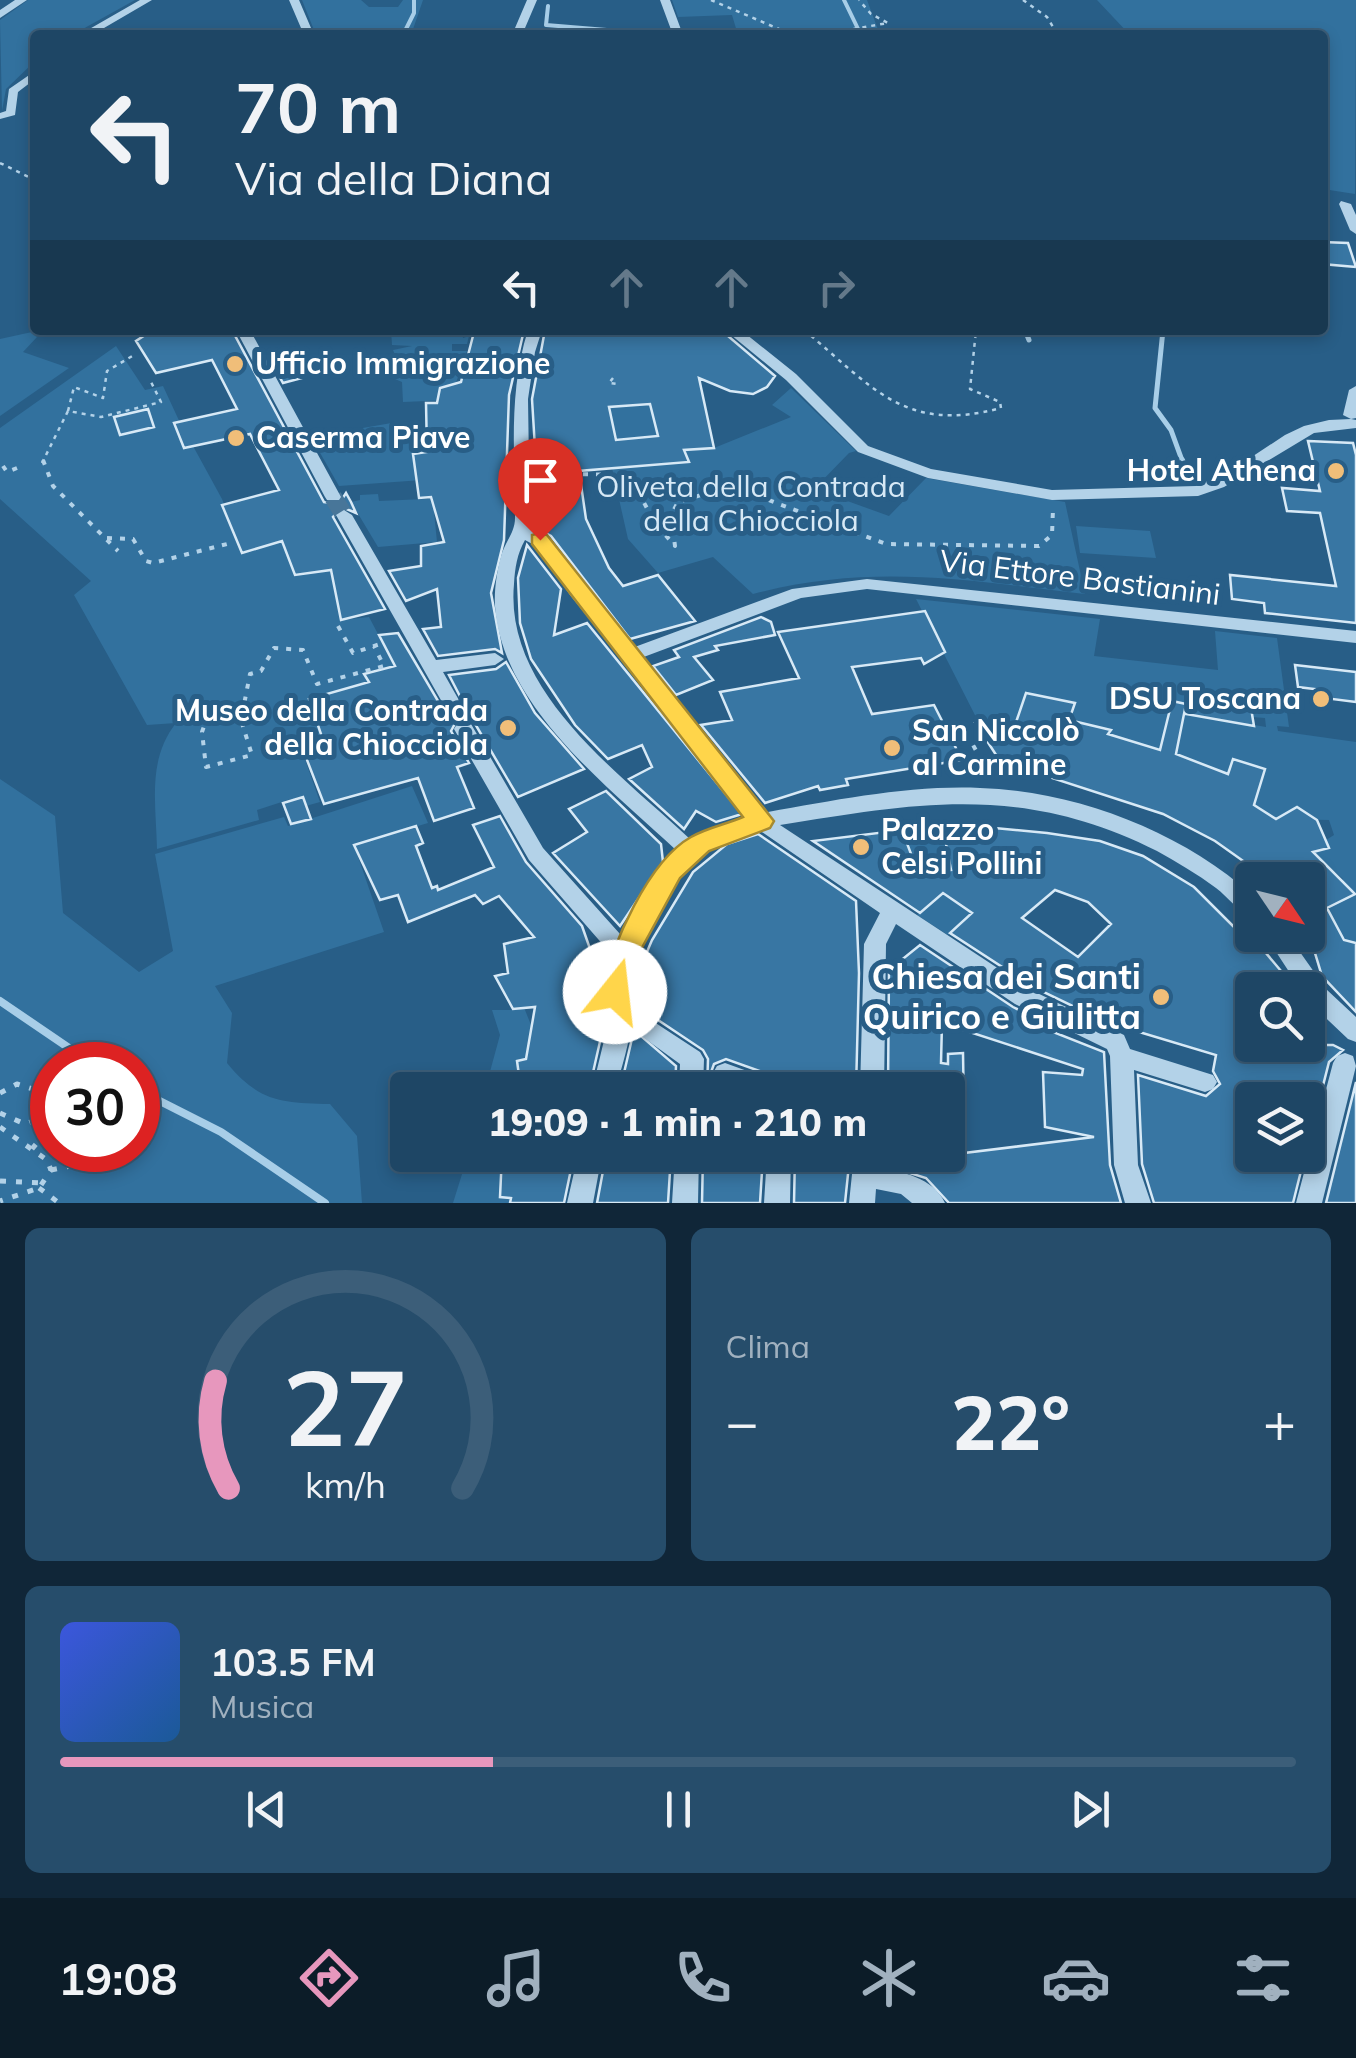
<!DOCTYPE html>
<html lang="it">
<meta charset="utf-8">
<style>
:root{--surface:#1e4665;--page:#264d6b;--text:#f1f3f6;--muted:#a1b1bf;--line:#3c5e79;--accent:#e797bd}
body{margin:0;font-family:Mulish,sans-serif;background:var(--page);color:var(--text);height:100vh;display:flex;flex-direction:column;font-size:38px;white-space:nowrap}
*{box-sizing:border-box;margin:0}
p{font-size:32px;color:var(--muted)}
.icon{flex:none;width:55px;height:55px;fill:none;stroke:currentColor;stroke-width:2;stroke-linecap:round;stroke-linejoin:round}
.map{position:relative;height:1203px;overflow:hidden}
.panel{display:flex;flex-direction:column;gap:25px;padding:25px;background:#102638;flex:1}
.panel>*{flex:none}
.banner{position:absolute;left:30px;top:30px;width:1298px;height:305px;border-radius:10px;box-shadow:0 5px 15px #0003,0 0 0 2px var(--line);background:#1e4665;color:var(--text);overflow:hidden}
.needle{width:65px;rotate:125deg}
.fabs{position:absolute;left:1235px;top:862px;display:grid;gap:20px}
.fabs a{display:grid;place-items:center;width:90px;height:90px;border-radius:10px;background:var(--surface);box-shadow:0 5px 15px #0003,0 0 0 2px var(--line);font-size:50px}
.speed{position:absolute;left:30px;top:1042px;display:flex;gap:20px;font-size:50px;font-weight:700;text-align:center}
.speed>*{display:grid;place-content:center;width:130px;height:130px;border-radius:50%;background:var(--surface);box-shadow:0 5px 15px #0003,0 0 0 2px var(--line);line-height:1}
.speed .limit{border:15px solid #d22;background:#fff;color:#111}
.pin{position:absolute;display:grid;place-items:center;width:85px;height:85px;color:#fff;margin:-102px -42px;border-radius:50% 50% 50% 0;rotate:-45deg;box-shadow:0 0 10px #0007}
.pin .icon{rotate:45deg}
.me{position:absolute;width:110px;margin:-55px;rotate:16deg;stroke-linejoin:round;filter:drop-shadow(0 0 8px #0008)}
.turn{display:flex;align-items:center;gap:35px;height:210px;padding:0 40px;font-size:45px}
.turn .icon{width:130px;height:130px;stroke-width:2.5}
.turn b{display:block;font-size:70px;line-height:85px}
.lanes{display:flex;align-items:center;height:95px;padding:0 40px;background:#0003;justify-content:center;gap:50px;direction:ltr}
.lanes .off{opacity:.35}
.big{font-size:75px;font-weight:800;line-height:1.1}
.panel .card{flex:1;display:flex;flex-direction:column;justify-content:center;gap:15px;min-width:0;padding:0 35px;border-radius:15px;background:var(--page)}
.panel .dial{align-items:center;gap:0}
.dial svg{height:260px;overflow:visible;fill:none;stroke:var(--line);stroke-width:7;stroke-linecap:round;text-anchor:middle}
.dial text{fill:var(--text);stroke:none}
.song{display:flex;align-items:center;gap:30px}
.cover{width:120px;height:120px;border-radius:15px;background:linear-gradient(135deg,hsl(230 70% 55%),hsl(210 70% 35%))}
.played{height:10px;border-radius:5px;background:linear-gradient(90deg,var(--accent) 35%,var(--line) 35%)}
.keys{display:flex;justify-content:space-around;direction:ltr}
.heat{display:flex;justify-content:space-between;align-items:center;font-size:55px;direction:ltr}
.panel .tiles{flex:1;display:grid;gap:25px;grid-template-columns:1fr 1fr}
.card:last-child{grid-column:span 2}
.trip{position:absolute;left:390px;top:1072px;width:575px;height:100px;border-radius:10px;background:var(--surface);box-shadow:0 5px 15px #0003,0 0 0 2px var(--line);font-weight:800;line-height:100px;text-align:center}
.tab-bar{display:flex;height:160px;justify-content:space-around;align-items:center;background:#0c1c28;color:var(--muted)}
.tab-bar .icon{width:70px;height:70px}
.tab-bar .active{color:var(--accent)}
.tab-bar b{font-size:45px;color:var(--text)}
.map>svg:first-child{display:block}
.green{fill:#32719e;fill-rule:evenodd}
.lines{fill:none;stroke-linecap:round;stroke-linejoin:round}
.stream-far3{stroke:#a8cee8;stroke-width:4}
.stream-far2{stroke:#a8cee8;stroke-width:5}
.stream-far1{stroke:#a8cee8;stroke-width:6}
.stream{stroke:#a8cee8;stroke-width:8}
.building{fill:#3876a3;stroke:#d7e9f6;stroke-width:2.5;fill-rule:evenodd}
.minor-tunnel{stroke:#487699;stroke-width:18;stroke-dasharray:18 9;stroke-linecap:butt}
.path-far2{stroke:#b3d2e8;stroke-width:2.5;stroke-dasharray:4 5;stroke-linecap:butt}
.path-far1{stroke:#b3d2e8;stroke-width:4;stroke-dasharray:5 8;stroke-linecap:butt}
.path{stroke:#b3d2e8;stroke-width:5;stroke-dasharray:6 10;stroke-linecap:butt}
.minor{fill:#b3d2e8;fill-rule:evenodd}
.route{fill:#ffd54a;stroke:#a68a30;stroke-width:2.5}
.poi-dot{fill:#f0be79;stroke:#285e87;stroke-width:4}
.labels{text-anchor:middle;stroke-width:10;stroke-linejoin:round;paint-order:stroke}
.poi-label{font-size:30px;font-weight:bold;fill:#fff;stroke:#285e87;text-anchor:start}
.park-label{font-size:30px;fill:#d7e9f6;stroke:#285e87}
.street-label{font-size:30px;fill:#fff;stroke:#285e87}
.near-poi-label{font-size:35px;font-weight:bold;fill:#fff;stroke:#285e87;text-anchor:end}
</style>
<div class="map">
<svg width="1356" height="1203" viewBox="0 0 1356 1203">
<rect width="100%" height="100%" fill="#285e87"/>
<path class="green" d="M28,0H135L72,35H35V61L6,89L2,111L0,20Z
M302,0H361L369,7H398L403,0H423L411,35H316Z
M672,0H867L880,35H738L732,15L678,17Z
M1097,0H1356L1355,194L1323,189L1322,35H1130Z
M391,330H461L463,338L469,336L467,344H452V351H467L450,400L403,402L402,382L388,376L401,369L393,350L412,346L392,345Z
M32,332L37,337L23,352L69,368L0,416V339Z
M116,346L145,390L163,386L182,427L176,430L184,447L193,446L222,499L242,552L292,538L303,574L331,570L341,620L369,617L395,666L365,673L369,682L309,700L323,740L301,748L320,802L295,809L291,799L257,810L259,820L157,849C156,803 147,760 176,723L147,725L74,595L91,581L0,499V428Z
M791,388L856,451L849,453L814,489L889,516L926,478L1065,502L1085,594C965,580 872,563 753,594L713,557L658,573L628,539L612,468L684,450L714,448L791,417L772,405Z
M659,403L667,435L616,440L609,407Z
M403,421V439L424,437L428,452L413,454L414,461L447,459L450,478L339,486L311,437Z
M378,494L379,501L448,498L447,510L434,512L437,542L378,547L351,502L360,500V495Z
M1076,526L1150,531L1156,558L1080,553Z
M916,599L1100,619L1094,656L1218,670L1215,631L1277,638L1289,727L1277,726L1278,731L1356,742V943L1344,940L1327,908L1343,879L1313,852L1329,848L1326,840L1334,835L1329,820L1276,819L1247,800L1260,783L1265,769L1233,759L1228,774L1108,734L1110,730L1069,720L1075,703L1026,693L1012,734L979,723ZM1199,702L1251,708L1252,717L1265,718L1266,727L1183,713L1185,704Z
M0,779L55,816L63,913L139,972L173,951L155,854L284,817L288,826L412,786L428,823L354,845L384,932L215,986L232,1013L227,1063C259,1102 282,1103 330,1104L357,1136L362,1203H0ZM52,1065H138V1150H52Z
M941,823L951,870L919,875L902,830Z
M943,893L972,913L948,935L917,915Z
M523,1005L535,1035L530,1037L526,1059L517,1061L519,1090H485L500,1035L492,1010H512Z
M468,1155H502L500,1196L511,1198L510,1203H453Z"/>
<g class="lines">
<path class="stream-far3" d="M844,0L861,35
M548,6L546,25L631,32
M403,35L414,13V0"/>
<path class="stream-far2" d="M1025,330L1029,340
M1163,330L1155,408L1171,430L1183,463"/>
<path class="stream-far1" d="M1182,460L1185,468"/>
<path class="stream" d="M0,1001L94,1065
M138,1090L221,1132L325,1203"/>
</g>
<path class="building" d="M1322,242L1348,243L1356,267L1322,264Z
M153,330H232L324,502L339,504L346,493L351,502L356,513L342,507L333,517L385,609L341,620L331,570L295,575L282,541L242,553L222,505L279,490L250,434L184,448L174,423L237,409L212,360L156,373L136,341Z
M478,330H524L509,395L504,540L491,593L502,653L495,649L438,656L423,629L441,627L437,589L406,601L389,571L421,566V546L444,542L431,497L419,498L413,454L427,452L426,403H437L440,388L461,382L474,332Z
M545,330H721L775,376L767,387L753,394L730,391L699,378L714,448L684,450L689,462L579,471L586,519L609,568L623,586L658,575L695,621L630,639L551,536L540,530L532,399ZM650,404L658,436L616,440L609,407Z
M288,353L302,378L283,383L269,358Z
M148,409L154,427L120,435L114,417Z
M1308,441L1353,443L1356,455V623L1265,613L1264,603L1232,599L1230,575L1336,586L1320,513L1287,511L1282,488L1320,491Z
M527,545L561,589L554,635L587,623L742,814L716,822L696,811L684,829L629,779L652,767L642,745L608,759L575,725L531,659L520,623L518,578Z
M925,611L945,652L924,664L921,658L852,667L872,714L934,705L962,760L846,779L848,785L820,790L818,786L765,803L701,725L732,720L720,692L799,678L778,632Z
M761,617L771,622L775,635L715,646L718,650L694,657L713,680L676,695L653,666L679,657L674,650Z
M398,633L448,718L464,717L467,710L449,675L496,669L506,662L535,713L584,769L518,797L474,722L457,720L451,731L469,763L457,767L474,808L434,821L418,778L324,804L302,747L323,740L309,699L369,682L364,674L395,666L379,635Z
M1295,665L1356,672V702L1324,698L1323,690L1298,687Z
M1026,693L1075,703L1069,720L1111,730L1108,734L1160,750L1172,701L1186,704L1176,754L1228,774L1233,759L1265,769L1254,805L1276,819L1297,807L1317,820L1329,848L1313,852L1355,894L1327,908L1344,940L1356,943V1012L1322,976L1308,930V880H1270L1215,841L1163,814L1000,761L976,724L1012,734Z
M1188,701L1251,708L1254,726L1186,714Z
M606,791L661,844L663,862L620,926L553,853L587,832L569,809Z
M303,797L311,819L291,824L283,803Z
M500,816L526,862L582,926L601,980L604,1024L589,1090H521L517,1061L526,1059L535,1007L513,1009L495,976L508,973L504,944L534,937L499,896L483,904L475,895L408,922L398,895L380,900L354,845L416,826L423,843L416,846L432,888L437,886L438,890L494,867L473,825Z
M942,823L1047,833L1100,841L1143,856L1194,887L1243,936L1250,934L1297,990H1252V1045H1333L1343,1050L1329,1062L1308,1145V1100H1252V1155H1305L1293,1203H1154L1142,1164L1138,1075L1206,1096L1220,1084L1213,1071L1216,1055L1106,1022L1033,987L950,933L972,913L943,893L920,913L813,841L902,830L919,875L951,870ZM1055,890L1088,902L1111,924L1078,957L1022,918Z
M758,834L856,901L859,973L856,1090H789L782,1079L726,1059L714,1064L710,1075L716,1084L733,1090H707L708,1059L703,1050L652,1016L659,1012L635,980L652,940L693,872L727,844Z
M920,945L1013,1007L1049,1025L1048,1030L1104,1052L1110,1165L1121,1203H949L926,1178L881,1164L882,1155H948L1094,1137L1045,1127L1043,1072L1082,1075L1083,1069L942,1023L941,1063L948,1064V1054L963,1053L964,1114L948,1111V1090H888L889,970Z
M634,1030L676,1066L675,1090H620Z
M1356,1082V1203H1326Z
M502,1155H574L564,1203H510L511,1198L500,1197Z
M606,1155H671L668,1203H597Z
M703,1155H763L760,1203H702Z
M795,1155H850L845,1203H794Z"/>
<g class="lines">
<path class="minor-tunnel" d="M333,497L344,515"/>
<path class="path-far2" d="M711,0L793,35
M1023,0L1047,17L1058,35
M818,35L888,23L871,14L859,0
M0,163L35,180
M804,330C873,387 904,434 1001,408L1000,402L970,389L976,330
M613,378L609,383L618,384
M68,411L74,387L103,398L107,371L134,355
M42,463L68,411L101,417L161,402L151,382"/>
<path class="path-far1" d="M43,460L53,486L118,551
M3,466L7,472L17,468
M570,474L629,475L655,523L675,546L671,515L678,502L731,486L886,544L1039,546L1052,535L1053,509
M107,538L133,539L146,561L153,563L227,544
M338,626L353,653L383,643
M212,703L202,732L206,767L252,755L241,720L250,674L261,671L274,648L303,650L317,684L384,666L374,646
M967,734L985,767"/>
<path class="path" d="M0,1093L17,1084L52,1095
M0,1113L25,1124L52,1114
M0,1127L47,1160L51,1170L39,1188L0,1201
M32,1149L52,1124
M51,1170L71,1166L96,1150
M0,1181L44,1183
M39,1188L59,1203"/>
<path class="minor" d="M15,0H27L0,18V10Z
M140,0H152L92,35H79Z
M289,0H299L314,35H304Z
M527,0H537L522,35H512Z
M660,0H670L683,35H673Z
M35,71V79L18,92L15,115L0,119V113L6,111L9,89Z
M1341,201L1351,204L1356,215V234L1350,230L1339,204Z
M236,330H250L341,497L339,500H327L325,497Z
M528,330H542L535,352L528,399L530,529L548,538L582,587L632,648L792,589L867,579L1356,631V643L867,589L801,598L641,658L768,812C837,800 910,785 980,788C1075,791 1181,831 1252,895V915C1237,911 1228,897 1216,888C1197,874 1177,862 1157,851C1023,784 921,802 780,825L1031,990L1124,1035L1130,1049L1213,1075L1217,1082L1213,1089L1205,1092L1134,1070L1138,1165L1151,1203H1125L1114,1165L1110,1056L1107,1049L1015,1004L896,924L886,944L884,1090H860L864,944L880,913L759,830C739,834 719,841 702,853C668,878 635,935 628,976C625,989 631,1001 631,1014C632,1040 621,1066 616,1090H592L608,1024L604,983L612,955L529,860L454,729L457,724H471L543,848L620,934L643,893L677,851C609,787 502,707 495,606C494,590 497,569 502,553C506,541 515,532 515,518C515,454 508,393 528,330ZM525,540L536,546L570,595L749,817L720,826L691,840C621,774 504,692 514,584C515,568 517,554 525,540Z
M725,330H741L796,374L868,446L931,469L1052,490L1196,486L1232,470L1285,435L1304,426L1329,420L1351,419L1343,415L1349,390L1356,386V418L1351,419L1356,420V428L1314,433L1224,487L1198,496L1052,500L928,478L858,452L786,380Z
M344,510L352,515L436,660L495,653L504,659L495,665L443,672L464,709L462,714H448L446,709L336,515Z
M1265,935H1288L1326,989L1356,1017V1042L1348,1039L1310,1003L1308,990H1301Z
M648,1018L700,1052L704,1059L703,1090H679L680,1064L640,1035L637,1028L640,1021Z
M1345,1053L1353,1056L1356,1066L1322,1203H1296L1333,1063L1337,1056Z
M725,1063L781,1083L785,1090H744L717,1080L713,1073L717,1066Z
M578,1155H602L593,1203H567Z
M675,1155H699L698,1203H672Z
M767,1155H791L790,1203H764Z
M854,1155H878L877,1167C902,1172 933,1177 945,1203H912L901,1194L876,1189L875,1203H849Z"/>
</g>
<path class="route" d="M540,533L547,535L774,821L770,828L709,851L680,878L638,955L626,1000L615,1004L605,1000L601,992C612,945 648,861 691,837C706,828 727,824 743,817L532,544V535Z"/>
<g class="poi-dot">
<circle cx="235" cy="364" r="10"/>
<circle cx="236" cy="438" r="10"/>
<circle cx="1336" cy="471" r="10"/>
<circle cx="1321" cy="699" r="10"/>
<circle cx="508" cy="728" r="10"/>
<circle cx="892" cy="748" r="10"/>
<circle cx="861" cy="847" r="10"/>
<circle cx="1161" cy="997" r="10"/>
</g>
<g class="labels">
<g class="poi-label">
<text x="255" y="374">Ufficio Immigrazione</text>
<text x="256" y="448">Caserma Piave</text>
<text x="1316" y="481" text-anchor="end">Hotel Athena</text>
<text x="1301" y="709" text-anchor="end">DSU Toscana</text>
<text x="488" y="721" text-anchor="end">Museo della Contrada<tspan x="488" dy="34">della Chiocciola</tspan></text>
<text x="912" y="741">San Niccolò<tspan x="912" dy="34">al Carmine</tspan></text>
<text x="881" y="840">Palazzo<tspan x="881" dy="34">Celsi Pollini</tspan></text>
</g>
<g class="park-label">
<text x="751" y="497">Oliveta della Contrada<tspan x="751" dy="34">della Chiocciola</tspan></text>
</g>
<g class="street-label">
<text transform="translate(1080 578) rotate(7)" y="10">Via Ettore Bastianini</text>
</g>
<g class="near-poi-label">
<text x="1141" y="989">Chiesa dei Santi<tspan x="1141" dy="40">Quirico e Giulitta</tspan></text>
</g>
</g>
</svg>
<div class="fabs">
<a><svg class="needle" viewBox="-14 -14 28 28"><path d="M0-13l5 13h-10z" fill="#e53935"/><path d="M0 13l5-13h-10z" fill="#a1b1bf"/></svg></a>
<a><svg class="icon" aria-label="search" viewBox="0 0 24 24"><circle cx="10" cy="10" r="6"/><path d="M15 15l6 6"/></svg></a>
<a><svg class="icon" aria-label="layers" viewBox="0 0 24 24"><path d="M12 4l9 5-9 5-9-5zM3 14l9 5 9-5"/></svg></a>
</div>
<div class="speed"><div class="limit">30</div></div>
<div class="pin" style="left:540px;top:540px;background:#d93025"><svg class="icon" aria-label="arrive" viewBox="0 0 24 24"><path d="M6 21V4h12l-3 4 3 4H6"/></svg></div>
<svg class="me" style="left:615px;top:992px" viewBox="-20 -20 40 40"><circle r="19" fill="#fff"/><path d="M0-13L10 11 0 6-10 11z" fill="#ffd54a"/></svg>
<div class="trip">19:09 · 1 min · 210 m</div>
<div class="banner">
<div class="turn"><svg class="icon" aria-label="left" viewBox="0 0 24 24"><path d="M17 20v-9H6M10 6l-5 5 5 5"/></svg><div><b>70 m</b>Via della Diana</div></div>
<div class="lanes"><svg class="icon" aria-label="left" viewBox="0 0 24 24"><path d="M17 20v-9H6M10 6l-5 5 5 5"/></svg><svg class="icon off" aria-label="ahead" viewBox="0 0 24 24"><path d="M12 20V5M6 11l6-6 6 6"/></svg><svg class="icon off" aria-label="ahead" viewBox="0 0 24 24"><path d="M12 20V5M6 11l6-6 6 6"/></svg><svg class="icon off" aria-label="right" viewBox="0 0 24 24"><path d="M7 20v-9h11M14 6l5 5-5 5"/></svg></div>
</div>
</div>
<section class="panel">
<div class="tiles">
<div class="card dial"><svg viewBox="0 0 100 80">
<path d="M14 69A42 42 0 1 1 86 69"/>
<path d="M14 69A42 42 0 0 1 10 36" stroke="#e797bd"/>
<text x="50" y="56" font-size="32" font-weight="700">27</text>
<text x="50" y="72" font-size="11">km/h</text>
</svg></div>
<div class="card"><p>Clima</p>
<div class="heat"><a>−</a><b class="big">22°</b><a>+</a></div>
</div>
<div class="card">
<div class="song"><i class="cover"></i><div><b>103.5 FM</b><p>Musica</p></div></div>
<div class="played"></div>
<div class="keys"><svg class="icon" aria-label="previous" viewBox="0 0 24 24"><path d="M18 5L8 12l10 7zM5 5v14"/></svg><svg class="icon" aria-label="pause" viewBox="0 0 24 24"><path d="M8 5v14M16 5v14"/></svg><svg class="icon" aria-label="next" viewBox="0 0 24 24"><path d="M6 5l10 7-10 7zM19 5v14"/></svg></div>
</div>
</div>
</section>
<nav class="tab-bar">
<b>19:08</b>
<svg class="icon active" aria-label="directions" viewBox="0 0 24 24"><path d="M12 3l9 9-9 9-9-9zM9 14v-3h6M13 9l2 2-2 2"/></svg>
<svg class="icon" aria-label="music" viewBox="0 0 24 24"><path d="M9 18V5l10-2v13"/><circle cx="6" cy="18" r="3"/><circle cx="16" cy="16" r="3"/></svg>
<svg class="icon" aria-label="phone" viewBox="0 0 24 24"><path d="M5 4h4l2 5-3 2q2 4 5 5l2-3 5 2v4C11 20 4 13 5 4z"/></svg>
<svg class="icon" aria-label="climate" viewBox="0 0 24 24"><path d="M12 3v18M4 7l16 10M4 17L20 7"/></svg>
<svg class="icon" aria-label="car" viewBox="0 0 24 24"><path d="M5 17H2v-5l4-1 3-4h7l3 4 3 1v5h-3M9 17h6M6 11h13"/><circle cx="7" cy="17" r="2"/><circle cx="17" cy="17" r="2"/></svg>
<svg class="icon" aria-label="filters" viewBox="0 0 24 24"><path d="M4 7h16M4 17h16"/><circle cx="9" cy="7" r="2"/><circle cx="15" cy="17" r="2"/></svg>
</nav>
